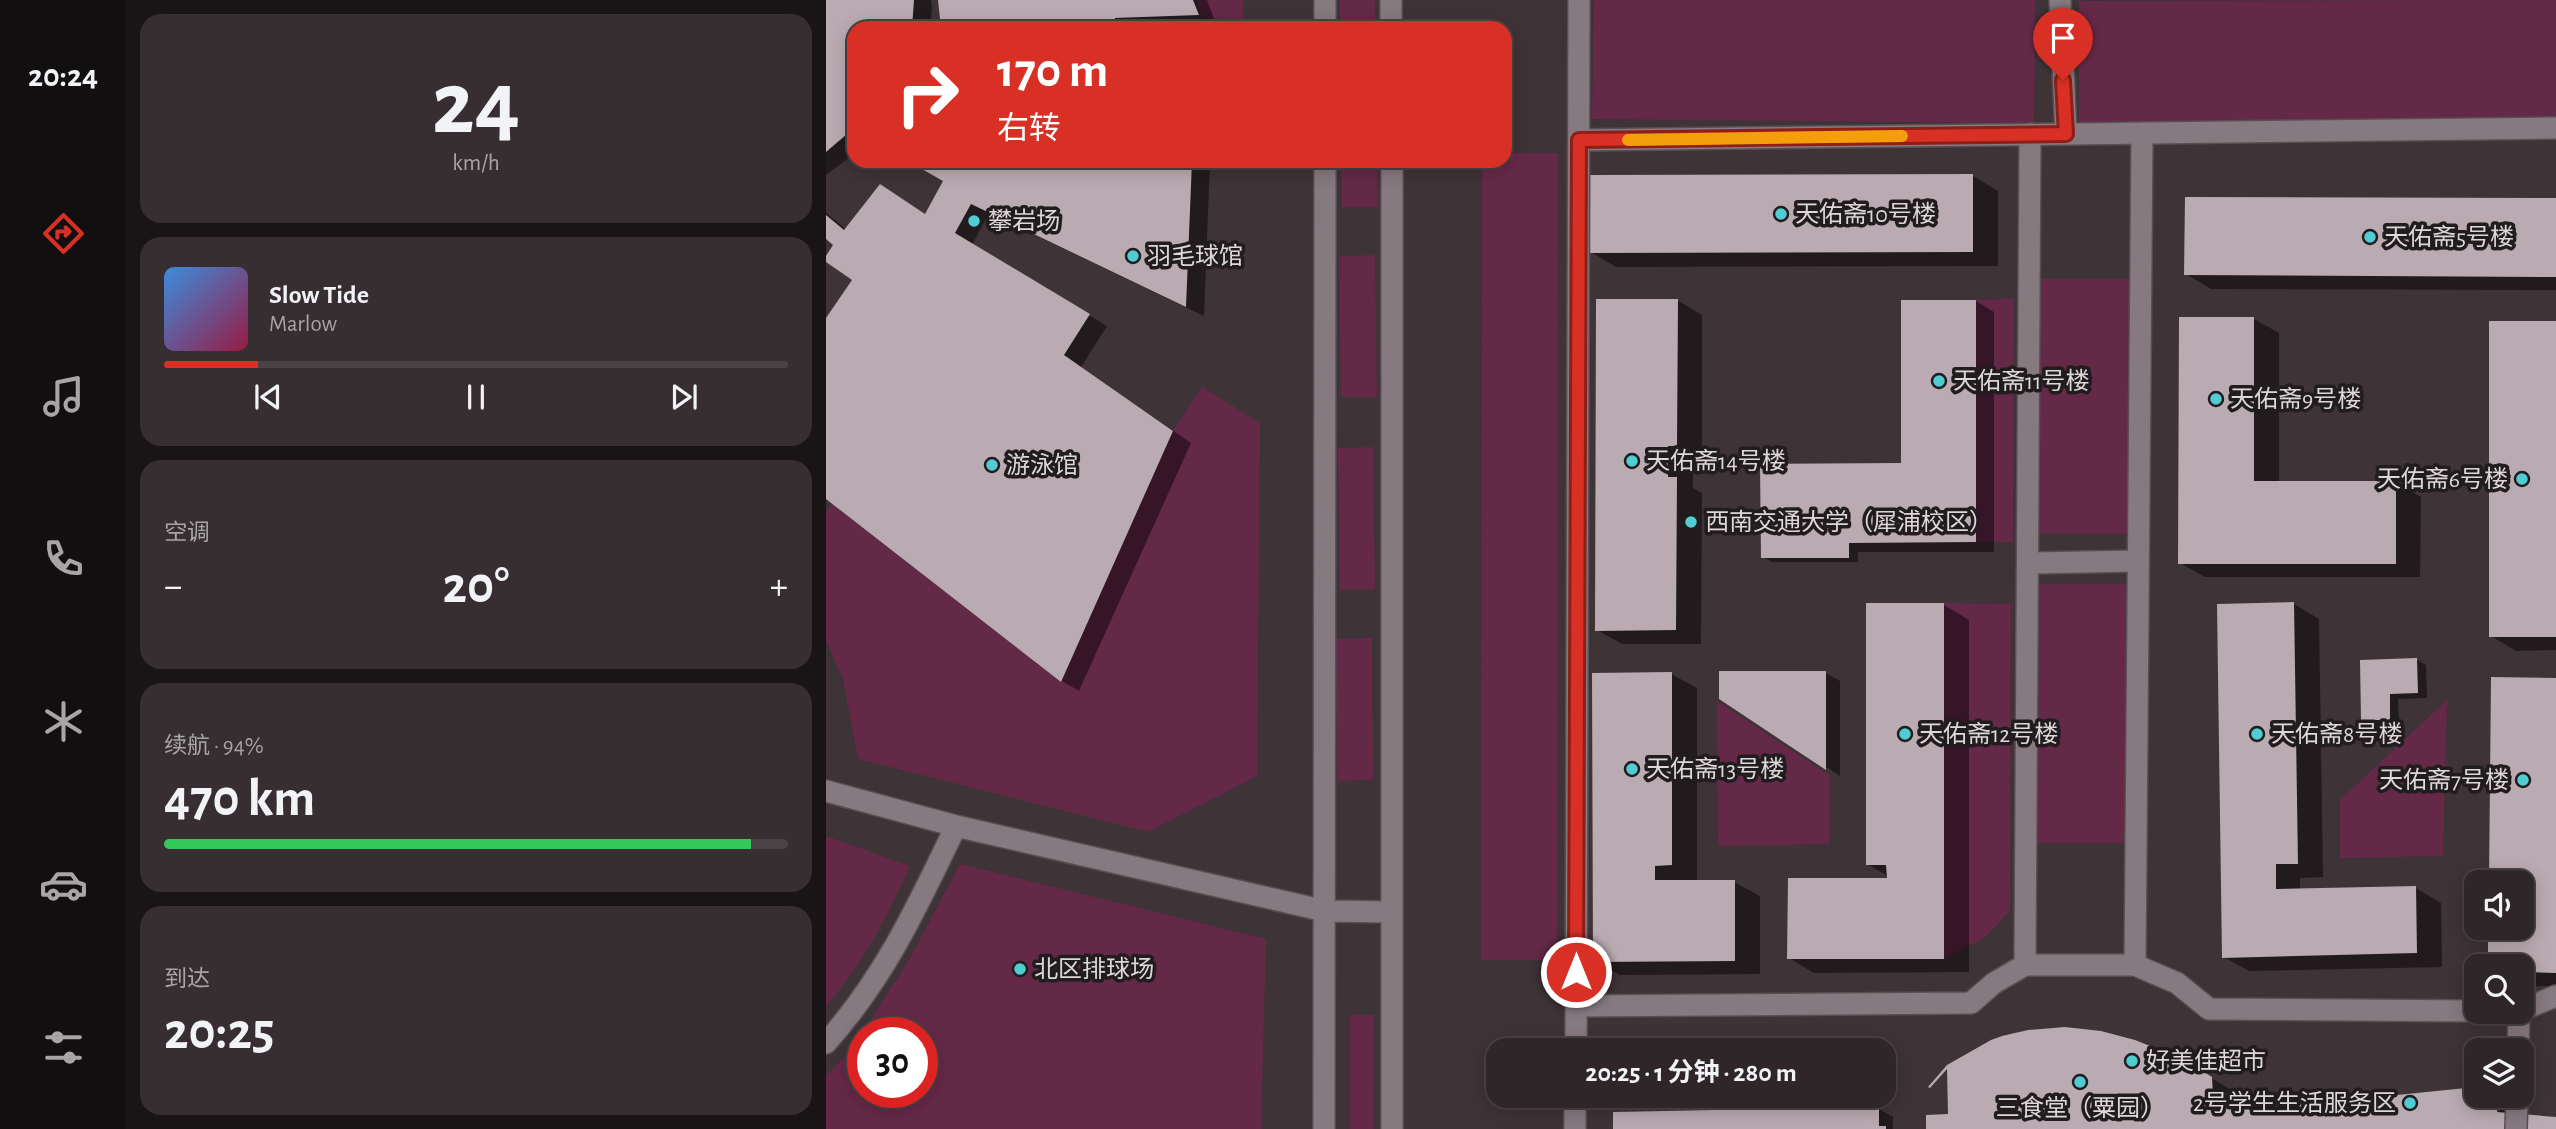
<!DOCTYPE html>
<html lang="zh">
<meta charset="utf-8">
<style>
:root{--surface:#2e2629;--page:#362e31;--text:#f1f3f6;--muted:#a7a5a8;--line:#494346;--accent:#d93025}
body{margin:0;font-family:"Alegreya Sans","Noto Sans SC",sans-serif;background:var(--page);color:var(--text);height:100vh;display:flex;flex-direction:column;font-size:26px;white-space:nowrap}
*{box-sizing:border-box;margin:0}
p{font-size:23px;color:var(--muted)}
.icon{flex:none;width:38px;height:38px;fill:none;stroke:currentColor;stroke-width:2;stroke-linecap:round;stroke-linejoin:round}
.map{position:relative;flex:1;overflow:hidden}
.sheet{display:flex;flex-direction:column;gap:14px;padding:14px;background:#191517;width:700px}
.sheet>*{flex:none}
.banner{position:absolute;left:21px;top:21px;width:665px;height:147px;border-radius:21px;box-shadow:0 4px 18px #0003,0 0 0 2px var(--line);background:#d93025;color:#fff;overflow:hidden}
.controls{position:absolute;left:1638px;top:870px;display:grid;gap:14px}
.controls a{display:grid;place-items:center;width:70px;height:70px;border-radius:14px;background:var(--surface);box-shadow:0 4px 18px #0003,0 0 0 2px var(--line);font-size:35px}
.speed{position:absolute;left:21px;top:1017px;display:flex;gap:14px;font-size:35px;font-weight:700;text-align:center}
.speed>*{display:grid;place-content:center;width:91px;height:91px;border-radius:50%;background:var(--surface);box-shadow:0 4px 18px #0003,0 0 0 2px var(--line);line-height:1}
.speed .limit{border:10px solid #d22;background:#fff;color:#111}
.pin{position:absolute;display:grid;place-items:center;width:60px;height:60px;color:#fff;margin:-72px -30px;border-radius:50% 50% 50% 0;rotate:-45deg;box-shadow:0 0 7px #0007}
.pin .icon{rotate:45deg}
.me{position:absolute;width:77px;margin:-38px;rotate:0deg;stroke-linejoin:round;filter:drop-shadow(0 0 5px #0008)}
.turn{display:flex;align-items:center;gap:24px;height:147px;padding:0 35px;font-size:32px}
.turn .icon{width:91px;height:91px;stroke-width:2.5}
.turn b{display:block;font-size:49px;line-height:60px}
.big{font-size:52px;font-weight:700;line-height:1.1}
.sheet .card{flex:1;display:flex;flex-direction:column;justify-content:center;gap:10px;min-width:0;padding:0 24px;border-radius:21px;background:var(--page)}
.sheet .dial{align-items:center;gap:0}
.dial b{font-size:91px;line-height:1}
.song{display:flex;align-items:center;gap:21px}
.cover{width:84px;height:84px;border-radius:10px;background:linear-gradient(135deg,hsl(210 70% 55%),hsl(340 70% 35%))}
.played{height:7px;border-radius:4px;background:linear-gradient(90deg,var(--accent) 15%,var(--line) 15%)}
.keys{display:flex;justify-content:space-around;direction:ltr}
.heat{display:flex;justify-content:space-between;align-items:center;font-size:38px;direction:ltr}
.charge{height:10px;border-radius:5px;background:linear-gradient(90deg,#34c759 94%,var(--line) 0)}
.trip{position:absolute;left:660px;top:1038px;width:410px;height:70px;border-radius:21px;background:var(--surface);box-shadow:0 4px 18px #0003,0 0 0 2px var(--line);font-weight:700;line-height:70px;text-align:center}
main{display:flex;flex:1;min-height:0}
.menu{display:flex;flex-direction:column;width:126px;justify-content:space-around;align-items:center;background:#120f10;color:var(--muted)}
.menu .icon{width:49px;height:49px}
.menu .on{color:var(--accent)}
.menu b{font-size:32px;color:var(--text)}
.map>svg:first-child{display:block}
.green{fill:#652948;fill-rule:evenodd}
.shadow{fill:#0007}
.building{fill:#b9abb1}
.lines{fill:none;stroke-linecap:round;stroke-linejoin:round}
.street-casing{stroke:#584f53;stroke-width:24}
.street{stroke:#86797f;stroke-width:21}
.route-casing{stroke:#8d1f18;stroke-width:18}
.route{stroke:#d93025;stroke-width:12}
.slow{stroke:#f59e0b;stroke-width:12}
.poi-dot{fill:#51ccd3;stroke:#211c1e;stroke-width:2.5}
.labels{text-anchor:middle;stroke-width:7;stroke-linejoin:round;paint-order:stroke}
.poi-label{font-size:24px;fill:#ded7da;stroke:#211c1e;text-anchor:start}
</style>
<main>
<nav class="menu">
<b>20:24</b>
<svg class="icon on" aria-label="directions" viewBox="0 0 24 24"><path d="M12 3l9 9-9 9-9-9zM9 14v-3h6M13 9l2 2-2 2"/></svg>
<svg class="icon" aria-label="music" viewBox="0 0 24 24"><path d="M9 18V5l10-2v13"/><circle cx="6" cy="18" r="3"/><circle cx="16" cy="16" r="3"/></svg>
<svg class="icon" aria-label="phone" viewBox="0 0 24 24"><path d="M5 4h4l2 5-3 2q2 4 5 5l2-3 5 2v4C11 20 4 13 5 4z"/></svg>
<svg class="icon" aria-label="climate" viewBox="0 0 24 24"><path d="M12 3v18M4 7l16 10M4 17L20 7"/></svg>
<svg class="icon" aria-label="car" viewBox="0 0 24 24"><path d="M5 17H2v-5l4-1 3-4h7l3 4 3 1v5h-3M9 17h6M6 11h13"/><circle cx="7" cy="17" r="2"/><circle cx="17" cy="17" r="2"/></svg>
<svg class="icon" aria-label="filters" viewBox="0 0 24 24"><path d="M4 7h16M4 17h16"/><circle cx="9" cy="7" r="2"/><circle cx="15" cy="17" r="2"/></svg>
</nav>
<section class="sheet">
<div class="card dial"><b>24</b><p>km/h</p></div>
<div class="card">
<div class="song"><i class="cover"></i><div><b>Slow Tide</b><p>Marlow</p></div></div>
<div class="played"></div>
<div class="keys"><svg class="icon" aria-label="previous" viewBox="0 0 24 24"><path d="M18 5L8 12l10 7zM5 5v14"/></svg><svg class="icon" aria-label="pause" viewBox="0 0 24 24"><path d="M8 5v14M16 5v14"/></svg><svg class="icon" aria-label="next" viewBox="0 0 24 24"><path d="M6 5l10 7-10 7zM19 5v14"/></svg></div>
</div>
<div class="card"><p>空调</p>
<div class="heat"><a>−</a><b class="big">20°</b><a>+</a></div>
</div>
<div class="card"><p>续航 · 94%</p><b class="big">470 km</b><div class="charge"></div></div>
<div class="card"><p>到达</p><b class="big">20:25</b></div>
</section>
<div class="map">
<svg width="1730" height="1129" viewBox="0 0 1730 1129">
<rect width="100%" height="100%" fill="#3e3337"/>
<path class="green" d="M370,0H417V20L377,18Z
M514,0H549V19H514Z
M768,0H1209L1208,123L766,119Z
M1730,0V122L1253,126V1Z
M679,153H732L731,960H655L656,161H679Z
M515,161H551L552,207H516Z
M549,255L551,397H515L513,256Z
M1214,279H1305L1303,534L1212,533Z
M1188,299L1187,542H1150V300Z
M376,387L434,423L431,776L322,832L32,759L17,679L0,640V512L6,504L235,682L347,431Z
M547,447L549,589L514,590L512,448Z
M1213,584H1303L1301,843H1212Z
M1118,603L1185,604L1184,911L1158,938L1118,959Z
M546,638L547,780L512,781L510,639Z
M1621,700L1617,856L1514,858V800Z
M891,701L1003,775V844L892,846Z
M0,836L84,866C61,917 36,965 0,1007Z
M134,864L440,939L435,1129H0V1075L24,1052L84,958ZM37,1032H96V1092H37Z
M524,1015H548L547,1129H524Z"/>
<path class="shadow" d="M0,0H105L106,8L104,28H28V154L0,175Z
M114,0H381L390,24L307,28H117Z
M90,161H384L378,316L163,213L146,245L281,326L255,367L365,443L253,691L236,681L0,498V321L28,280L9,245L0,237V213L21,230L100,216L119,180Z
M1147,176L1172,191V266L790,267L765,252Z
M1360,199L1730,200V290L1385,289L1360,274Z
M851,300L876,315V459H867V488L876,493L875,644H796L771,630Z
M1150,301L1168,312V552H1032V562H946L937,557L1077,465Z
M1428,319L1453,333V483H1570L1595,497L1594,577H1379L1354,563Z
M1730,322V650L1690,651L1665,636L1664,323Z
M1468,604L1493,619L1497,877L1474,878V890L1590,888L1615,903L1616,967L1423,971L1398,957Z
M1042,605H1118L1143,620V972L988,973L963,958L1062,880V876L1041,864Z
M1591,660L1600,665L1601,698L1572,699L1573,724L1546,725L1537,719Z
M1000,673L1014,681V776L895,698Z
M845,674L871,688V882H908L934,896V974L794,975L769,961Z
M1667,679L1730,680V986H1696V966H1664V928H1696V882H1665Z
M1356,1061L1404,1089V1094L1418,1092L1432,1101L1434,1111L1650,1089V1096H1669L1670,1114H1673V1096H1684L1685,1116L1730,1118V1129H1102L1124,1116Z
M1053,1109L1067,1117V1129H788Z"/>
<path class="building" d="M0,0H88L86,28H28V128L0,152Z
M112,0H367L373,15L289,18V28H115Z
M88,161H366L360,307L145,204L129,233L264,314L238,355L347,431L235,682L0,499V318L26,280L0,262V256L7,245L0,239V215L18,230L54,184L99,214L117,181L87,164Z
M1147,174V252L763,253V175Z
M1359,197L1730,198V277L1358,275Z
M770,299H852L851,446H842V477H851L850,630L769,631Z
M1075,300H1150V542L1023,543V558H935L934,464L1075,463Z
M1353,317H1428V481H1570V564H1352Z
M1663,321H1730V637H1663Z
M1468,602L1472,864H1450V889L1590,886L1591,953L1396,958L1391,604Z
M1040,603H1118V959H961L962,878H1061L1060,865H1040Z
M1591,658L1592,693L1564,694V720H1535L1534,660Z
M893,671H1000V770L893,699Z
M846,672V865L829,866V880H909V961L767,962L766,673Z
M1665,677L1730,678V973L1696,972V966H1662V928H1696V882H1663Z
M1239,1027L1275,1031L1309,1040L1357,1059L1386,1077L1387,1095L1419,1091L1423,1110L1650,1087V1096H1671V1112L1730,1117V1129H1100V1115L1122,1114L1121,1069L1104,1088L1102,1087L1121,1065L1165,1040L1176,1036L1202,1030Z
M1053,1107V1126H1060V1129H787V1112Z"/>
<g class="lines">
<defs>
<path id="street" d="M499,0V28
M565,0V28
M1234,0L1240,134
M753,140L1730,128
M566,161V1129
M1202,563L1312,561
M0,791L130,826L499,911L566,912
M1199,965L1204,134
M1309,965L1316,133
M750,1006L1145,1003L1168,983L1199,965H1309L1351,983L1383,1009L1650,1011
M1696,1010L1730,996
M0,1043C59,977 92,905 130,826
M750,1050L753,0
M1692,1050L1693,1012
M498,1129L499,161
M749,1129V1096
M1690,1129L1691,1096"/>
</defs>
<use href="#street" class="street-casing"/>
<use href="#street" class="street"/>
</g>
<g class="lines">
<defs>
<path id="route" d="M750,972L753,140L1240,134L1237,80"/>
</defs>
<use href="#route" class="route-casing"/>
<use href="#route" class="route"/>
<path class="slow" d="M802,140L1076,136"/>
</g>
<g class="poi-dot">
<circle cx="955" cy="214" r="7"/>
<circle cx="148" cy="221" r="7"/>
<circle cx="1544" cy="237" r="7"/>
<circle cx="307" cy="256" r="7"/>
<circle cx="1113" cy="381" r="7"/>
<circle cx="1390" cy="399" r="7"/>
<circle cx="806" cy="461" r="7"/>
<circle cx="166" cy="465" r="7"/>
<circle cx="1696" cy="479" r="7"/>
<circle cx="865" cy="522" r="7"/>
<circle cx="1079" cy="734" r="7"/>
<circle cx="1431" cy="734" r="7"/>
<circle cx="806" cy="769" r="7"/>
<circle cx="1697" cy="780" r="7"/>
<circle cx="194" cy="969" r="7"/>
<circle cx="1306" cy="1061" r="7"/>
<circle cx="1254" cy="1082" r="7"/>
<circle cx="1584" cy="1103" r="7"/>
</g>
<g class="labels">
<g class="poi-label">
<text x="969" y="222">天佑斋10号楼</text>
<text x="162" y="229">攀岩场</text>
<text x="1558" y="245">天佑斋5号楼</text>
<text x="321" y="264">羽毛球馆</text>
<text x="1127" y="389">天佑斋11号楼</text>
<text x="1404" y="407">天佑斋9号楼</text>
<text x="820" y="469">天佑斋14号楼</text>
<text x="180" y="473">游泳馆</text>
<text x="1682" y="487" text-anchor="end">天佑斋6号楼</text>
<text x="879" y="530">西南交通大学（犀浦校区）</text>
<text x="1093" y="742">天佑斋12号楼</text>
<text x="1445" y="742">天佑斋8号楼</text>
<text x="820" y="777">天佑斋13号楼</text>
<text x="1683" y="788" text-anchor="end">天佑斋7号楼</text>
<text x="208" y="977">北区排球场</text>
<text x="1320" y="1069">好美佳超市</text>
<text x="1570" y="1111" text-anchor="end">2号学生生活服务区</text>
<text x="1254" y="1116" text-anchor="middle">三食堂（粟园）</text>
</g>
</g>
</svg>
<div class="controls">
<a><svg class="icon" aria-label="sound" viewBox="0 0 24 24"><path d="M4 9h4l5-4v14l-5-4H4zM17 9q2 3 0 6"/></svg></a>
<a><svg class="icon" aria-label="search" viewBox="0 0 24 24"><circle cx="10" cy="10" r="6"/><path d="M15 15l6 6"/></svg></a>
<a><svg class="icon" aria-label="layers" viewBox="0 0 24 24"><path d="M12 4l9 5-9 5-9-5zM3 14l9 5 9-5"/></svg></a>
</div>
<div class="speed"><div class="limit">30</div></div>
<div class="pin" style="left:1237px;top:80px;background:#d93025"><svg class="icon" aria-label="arrive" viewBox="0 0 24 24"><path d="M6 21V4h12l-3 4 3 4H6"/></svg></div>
<svg class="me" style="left:750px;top:972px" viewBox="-20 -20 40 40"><circle r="17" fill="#d93025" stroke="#fff" stroke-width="3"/><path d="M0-11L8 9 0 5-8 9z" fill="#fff"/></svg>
<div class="trip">20:25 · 1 分钟 · 280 m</div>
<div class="banner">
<div class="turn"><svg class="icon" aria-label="right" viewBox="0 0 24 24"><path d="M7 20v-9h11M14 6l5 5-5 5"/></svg><div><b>170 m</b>右转</div></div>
</div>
</div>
</main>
